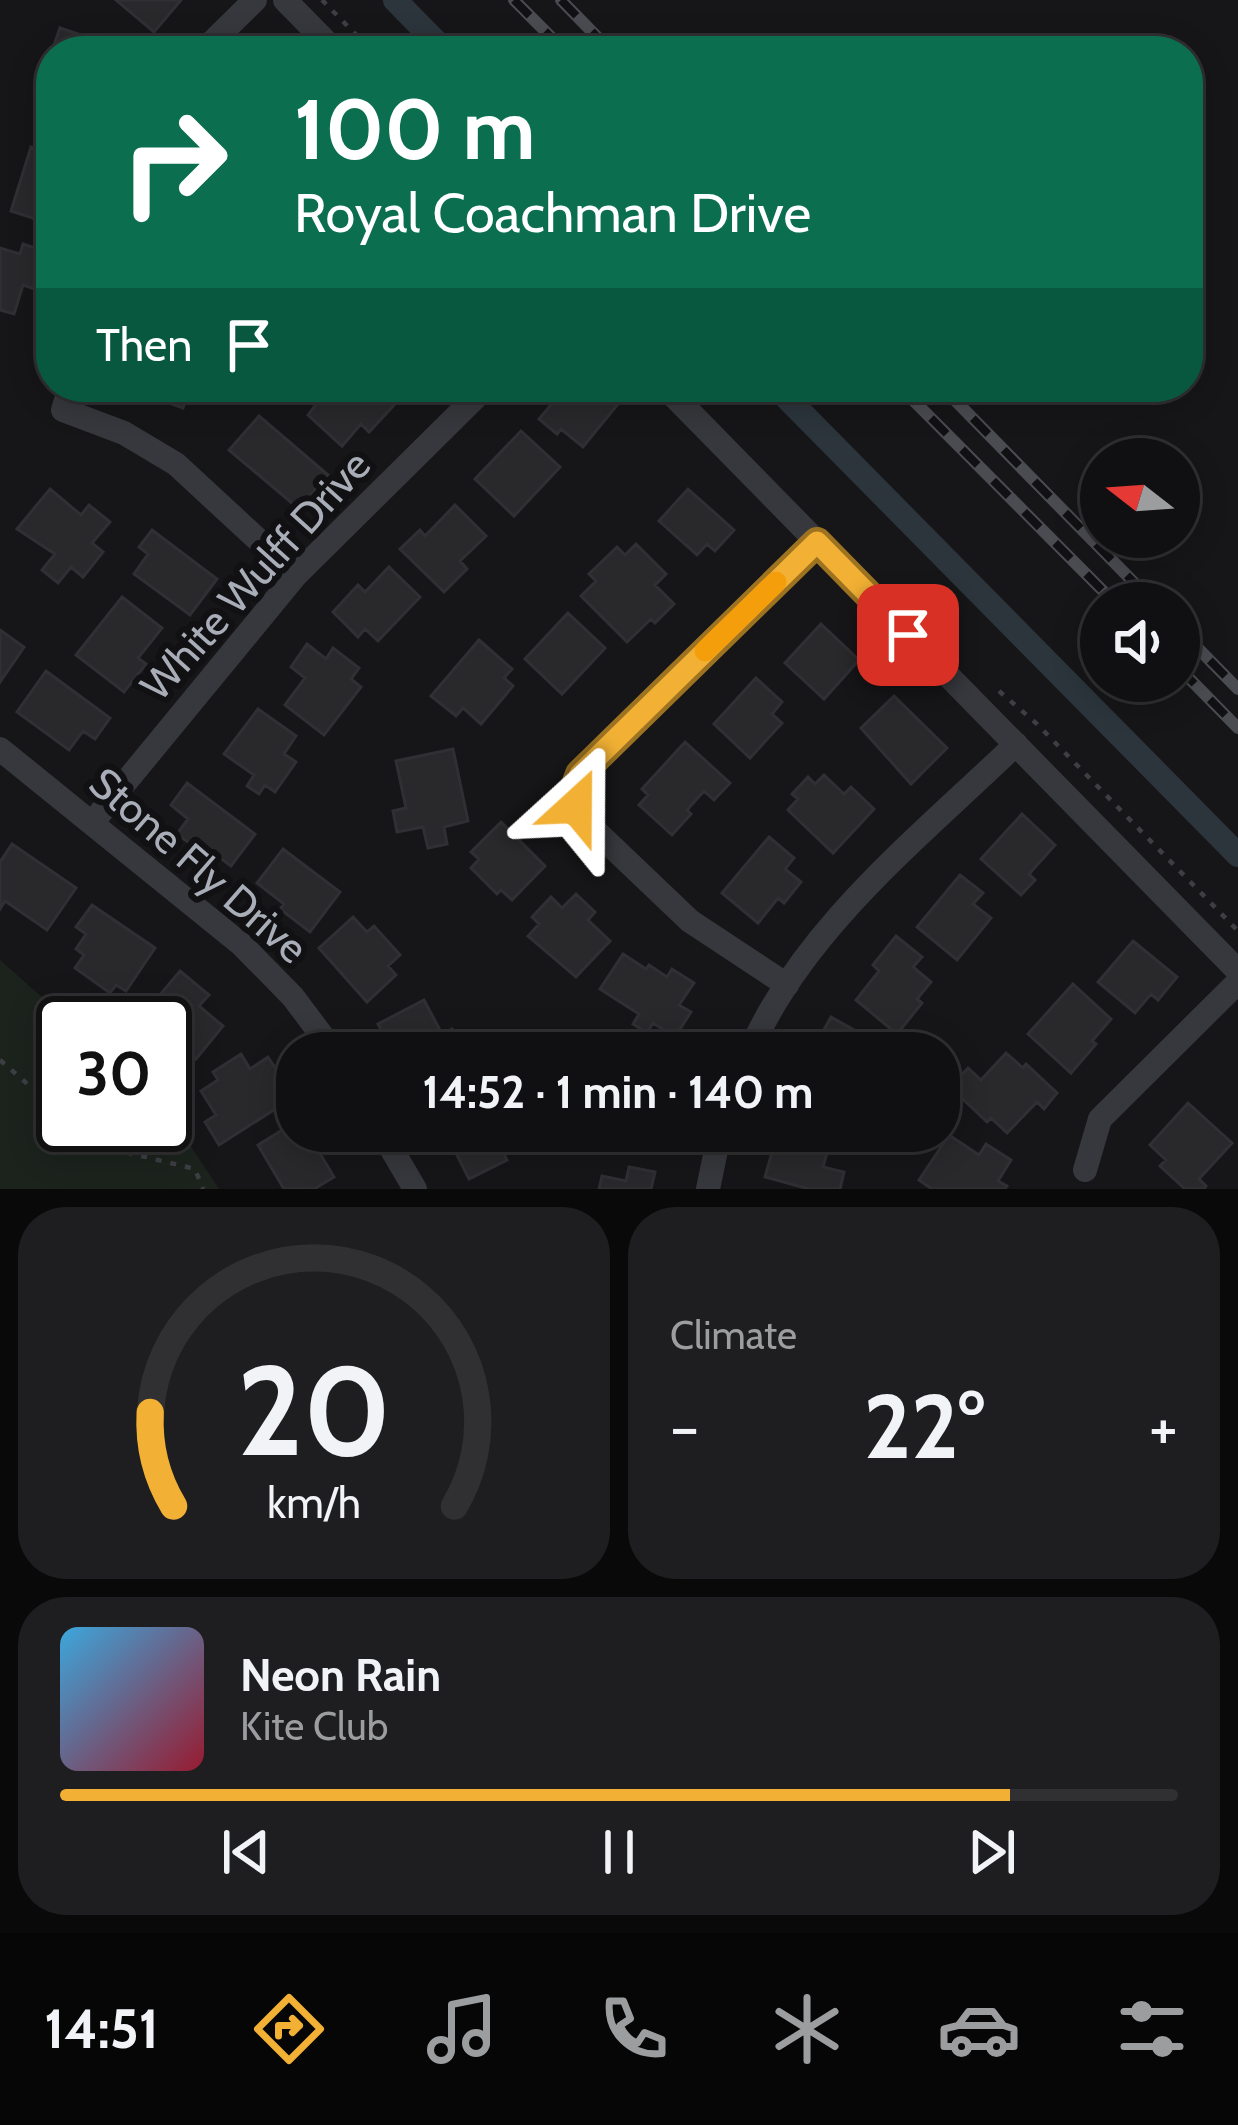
<!DOCTYPE html>
<meta charset="utf-8">
<style>
:root{--surface:#101012;--page:#1e1e20;--text:#f1f3f6;--muted:#9c9d9f;--line:#303032;--accent:#f2b134}
body{margin:0;font-family:Cabin,sans-serif;background:var(--page);color:var(--text);height:100vh;display:flex;flex-direction:column;font-size:45px;white-space:nowrap}
*{box-sizing:border-box;margin:0}
p{font-size:39px;color:var(--muted)}
.icon{flex:none;width:66px;height:66px;fill:none;stroke:currentColor;stroke-width:2;stroke-linecap:round;stroke-linejoin:round}
.map{position:relative;height:1189px;overflow:hidden}
.details{display:flex;flex-direction:column;gap:18px;padding:18px;background:#09090a;flex:1}
.details>*{flex:none}
.top-card{position:absolute;left:36px;top:36px;width:1167px;height:366px;border-radius:48px;box-shadow:0 6px 30px #0003,0 0 0 3px var(--line);background:#0b6e4f;color:#fff;overflow:hidden}
.needle{width:78px;rotate:287deg}
.controls{position:absolute;left:1080px;top:438px;display:grid;gap:24px}
.controls a{display:grid;place-items:center;width:120px;height:120px;border-radius:50%;background:var(--surface);box-shadow:0 6px 30px #0003,0 0 0 3px var(--line);font-size:60px}
.speed{position:absolute;left:36px;top:996px;display:flex;gap:24px;font-size:60px;font-weight:700;text-align:center}
.speed>*{display:grid;place-content:center;width:156px;height:156px;border-radius:50%;background:var(--surface);box-shadow:0 6px 30px #0003,0 0 0 3px var(--line);line-height:1}
.speed .limit{border:6px solid #111;border-radius:18px;background:#fff;color:#111}
.pin{position:absolute;display:grid;place-items:center;width:102px;height:102px;color:#fff;margin:-51px;border-radius:24px;box-shadow:0 6px 18px #0006}
.me{position:absolute;width:132px;margin:-66px;rotate:24deg;stroke-linejoin:round;filter:drop-shadow(0 0 9px #0008)}
.turn{display:flex;align-items:center;gap:42px;height:252px;padding:0 60px;font-size:54px}
.turn .icon{width:156px;height:156px;stroke-width:2.5}
.turn b{display:block;font-size:84px;line-height:102px}
.then{display:flex;align-items:center;height:114px;padding:0 60px;background:#0003;gap:24px;font-size:45px}
.big{font-size:90px;font-weight:800;line-height:1.1}
.details .tile{flex:1;display:flex;flex-direction:column;justify-content:center;gap:18px;min-width:0;padding:0 42px;border-radius:48px;background:var(--page)}
.details .dial{align-items:center;gap:0}
.dial svg{height:312px;overflow:visible;fill:none;stroke:var(--line);stroke-width:7;stroke-linecap:round;text-anchor:middle}
.dial text{fill:var(--text);stroke:none}
.song{display:flex;align-items:center;gap:36px}
.cover{width:144px;height:144px;border-radius:18px;background:linear-gradient(135deg,hsl(200 70% 55%),hsl(350 70% 35%))}
.played{height:12px;border-radius:6px;background:linear-gradient(90deg,var(--accent) 85%,var(--line) 85%)}
.keys{display:flex;justify-content:space-around;direction:ltr}
.heat{display:flex;justify-content:space-between;align-items:center;font-size:66px;direction:ltr}
.details .tiles{flex:1;display:grid;gap:18px;grid-template-columns:1fr 1fr}
.tile:last-child{grid-column:span 2}
.trip{position:absolute;left:276px;top:1032px;width:684px;height:120px;border-radius:48px;background:var(--surface);box-shadow:0 6px 30px #0003,0 0 0 3px var(--line);font-weight:800;line-height:120px;text-align:center}
.tab-bar{display:flex;height:192px;justify-content:space-around;align-items:center;background:#060607;color:var(--muted)}
.tab-bar .icon{width:84px;height:84px}
.tab-bar .on{color:var(--accent)}
.tab-bar b{font-size:54px;color:var(--text)}
.map>svg:first-child{display:block}
.green{fill:#1c231d}
.lines{fill:none;stroke-linecap:round;stroke-linejoin:round}
.canal{stroke:#2c353c;stroke-width:24}
.building{fill:#29292c;stroke:#303034;stroke-width:3}
.path{stroke:#3d3f44;stroke-width:4.5;stroke-dasharray:6 9;stroke-linecap:butt}
.street{stroke:#37383d;stroke-width:24}
.rail-casing{stroke:#4a4c52;stroke-width:12}
.rail{stroke:#111113;stroke-width:8;stroke-dasharray:22;stroke-linecap:butt}
.route-casing{stroke:#9d7322;stroke-width:30}
.route{stroke:#f2b134;stroke-width:21}
.slow{stroke:#f59e0b;stroke-width:21}
.labels{text-anchor:middle;stroke-width:12;stroke-linejoin:round;paint-order:stroke}
.street-label{font-size:42px;fill:#a8adb8;stroke:#111113}
</style>
<div class="map">
<svg width="1238" height="1189" viewBox="0 0 1238 1189">
<rect width="100%" height="100%" fill="#161618"/>
<path class="green" d="M0,960L71,1023H63V1125H165V1107L219,1189H0Z"/>
<g class="lines">
<path class="canal" d="M395,0L445,51
M776,387L1238,855"/>
</g>
<path class="building" d="M116,0H181L154,32Z
M60,28L99,41L95,51H52Z
M51,54V106L36,101Z
M31,147L51,154V224L11,211Z
M23,244L49,253L38,290L23,285L14,314L0,310V248L20,254Z
M126,387H190L183,408Z
M329,387H376L395,404L369,432L361,424L342,446L308,415Z
M566,387H598L618,404L583,447L561,429L557,434L539,419Z
M259,416L328,475L299,509L229,450Z
M521,431L560,467L514,516L475,479Z
M50,489L81,515L89,505L110,522L92,543L103,552L83,577L71,567L58,583L42,570L55,554L17,529Z
M688,489L734,530L715,551L707,544L697,555L659,521Z
M455,505L486,536L460,561L467,569L444,592L400,549L420,530L425,536Z
M152,530L217,579L190,615L134,574L148,554L139,547Z
M636,544L666,574L655,585L674,604L655,623L651,619L627,642L581,596L596,581L589,574L617,547L625,555Z
M389,567L420,597L378,641L365,629L358,637L333,612L358,585L365,592Z
M122,597L162,628L138,658L146,664L124,692L76,655Z
M568,613L605,648L562,694L525,659Z
M821,624L859,660L824,699L785,663Z
M0,630L24,647L0,682Z
M479,640L512,669L504,678L513,686L481,724L463,708L456,716L431,696Z
M307,644L326,659L333,648L359,668L351,679L361,687L324,735L285,705L305,678L291,667Z
M46,671L110,718L95,739L83,731L69,750L17,712Z
M756,678L782,702L772,714L782,723L750,758L714,724Z
M894,696L947,748L911,784L861,728Z
M258,709L296,736L284,754L296,762L275,792L265,785L259,794L247,786L254,775L224,754Z
M685,742L730,783L714,800L704,791L687,810L691,814L672,835L639,805L648,795L642,789Z
M453,749L468,821L444,827L447,844L428,848L423,827L397,832L393,811L406,808L396,761Z
M824,775L844,794L851,787L874,809L833,853L788,810L798,799L792,794L808,777L815,784Z
M187,783L255,834L231,866L219,857L215,862L177,834L188,819L171,805Z
M1022,814L1055,845L1029,874L1035,880L1021,895L981,859Z
M501,822L545,866L512,900L501,890L497,894L471,868L479,859L471,852Z
M769,837L794,858L785,869L801,882L784,903L778,898L758,923L722,893Z
M12,844L76,888L47,930L5,901L0,909V862Z
M283,849L340,892L310,932L280,909L284,904L257,883Z
M960,875L983,893L973,904L991,918L957,960L917,927Z
M576,894L595,912L588,920L610,941L576,977L528,936L539,924L532,917L551,897L562,908Z
M92,905L155,948L126,991L116,985L110,993L75,968L84,955L76,949L86,934L76,927Z
M353,917L367,932L374,926L400,955L388,966L396,975L367,1002L319,948Z
M896,936L922,957L913,967L931,982L917,999L922,1003L897,1034L856,1000L879,971L873,965Z
M1133,941L1177,977L1158,1000L1151,994L1135,1013L1098,982Z
M623,954L646,969L649,965L667,977L672,969L694,983L679,1005L691,1012L675,1037L653,1023L647,1033L633,1024L639,1014L600,989Z
M180,971L209,995L199,1006L223,1026L196,1059L165,1033V1023H153L143,1015Z
M1073,984L1111,1019L1092,1041L1096,1044L1071,1073L1028,1034Z
M424,1000L442,1034L452,1029L465,1053H393L378,1024Z
M831,1017L856,1031L849,1043L861,1049L859,1053H811Z
M1006,1053L1023,1068L1026,1064L1057,1093L1044,1109L1037,1102L1007,1133L991,1118L987,1122L950,1087L968,1068L981,1080Z
M241,1054L250,1069L268,1057L294,1097L219,1145L205,1122L216,1115L201,1091L218,1080L213,1072Z
M1188,1103L1232,1143L1199,1179L1206,1186L1204,1189H1185L1160,1166L1166,1160L1150,1145Z
M297,1121V1131H314L324,1149L319,1152L334,1177L314,1189H284L258,1145Z
M439,1131H492L507,1160L469,1179L451,1143L446,1146Z
M778,1131H833L823,1167L844,1172L840,1189H809L765,1177Z
M949,1135L979,1155L986,1144L1011,1160L998,1181L1007,1186L1005,1189H932L919,1180Z
M629,1167L655,1172L651,1189H599L602,1176L626,1181Z"/>
<g class="lines">
<path class="path" d="M322,0L372,51
M999,691L1037,724L1238,931
M0,1060L63,1115
M75,1125L100,1146L195,1169L203,1189"/>
<path class="street" d="M285,0L335,51
M203,51L255,0
M70,387L63,410L124,433L176,464L296,575
M665,387L1238,971
M0,749L242,945L293,997L335,1053
M92,823L296,575L486,387
M787,985L690,921L585,821C573,806 572,791 580,774L817,542
M749,1053C803,928 920,837 1016,744
M381,1131L415,1189
M1085,1170L1100,1119L1238,982
M708,1189L720,1131"/>
<defs>
<path id="rail" d="M514,0L565,51
M561,0L611,51
M900,387L1115,603
M942,387L1154,603
M1179,629L1238,689
M1179,668L1238,728"/>
</defs>
<use href="#rail" class="rail-casing"/>
<use href="#rail" class="rail"/>
</g>
<g class="lines">
<defs>
<path id="route" d="M576,806L574,790L580,774L817,542L908,635"/>
</defs>
<use href="#route" class="route-casing"/>
<use href="#route" class="route"/>
<path class="slow" d="M705,651L776,582"/>
</g>
<g class="labels">
<g class="street-label">
<text transform="translate(255 575) rotate(-48)" y="15">White Wulff Drive</text>
<text transform="translate(199 865) rotate(41)" y="15">Stone Fly Drive</text>
</g>
</g>
</svg>
<div class="controls">
<a><svg class="needle" viewBox="-14 -14 28 28"><path d="M0-13l5 13h-10z" fill="#e53935"/><path d="M0 13l5-13h-10z" fill="#9c9d9f"/></svg></a>
<a><svg class="icon" aria-label="sound" viewBox="0 0 24 24"><path d="M4 9h4l5-4v14l-5-4H4zM17 9q2 3 0 6"/></svg></a>
</div>
<div class="speed"><div class="limit">30</div></div>
<div class="pin" style="left:908px;top:635px;background:#d93025"><svg class="icon" aria-label="arrive" viewBox="0 0 24 24"><path d="M6 21V4h12l-3 4 3 4H6"/></svg></div>
<svg class="me" style="left:576px;top:806px" viewBox="-20 -20 40 40"><path d="M0-17L14 15 0 8-14 15z" fill="#f2b134" stroke="#fff" stroke-width="4"/></svg>
<div class="trip">14:52 · 1 min · 140 m</div>
<div class="top-card">
<div class="turn"><svg class="icon" aria-label="right" viewBox="0 0 24 24"><path d="M7 20v-9h11M14 6l5 5-5 5"/></svg><div><b>100 m</b>Royal Coachman Drive</div></div>
<div class="then">Then<svg class="icon" aria-label="arrive" viewBox="0 0 24 24"><path d="M6 21V4h12l-3 4 3 4H6"/></svg></div>
</div>
</div>
<section class="details">
<div class="tiles">
<div class="tile dial"><svg viewBox="0 0 100 80">
<path d="M14 69A42 42 0 1 1 86 69"/>
<path d="M14 69A42 42 0 0 1 8 45" stroke="#f2b134"/>
<text x="50" y="56" font-size="32" font-weight="700">20</text>
<text x="50" y="72" font-size="11">km/h</text>
</svg></div>
<div class="tile"><p>Climate</p>
<div class="heat"><a>−</a><b class="big">22°</b><a>+</a></div>
</div>
<div class="tile">
<div class="song"><i class="cover"></i><div><b>Neon Rain</b><p>Kite Club</p></div></div>
<div class="played"></div>
<div class="keys"><svg class="icon" aria-label="previous" viewBox="0 0 24 24"><path d="M18 5L8 12l10 7zM5 5v14"/></svg><svg class="icon" aria-label="pause" viewBox="0 0 24 24"><path d="M8 5v14M16 5v14"/></svg><svg class="icon" aria-label="next" viewBox="0 0 24 24"><path d="M6 5l10 7-10 7zM19 5v14"/></svg></div>
</div>
</div>
</section>
<nav class="tab-bar">
<b>14:51</b>
<svg class="icon on" aria-label="directions" viewBox="0 0 24 24"><path d="M12 3l9 9-9 9-9-9zM9 14v-3h6M13 9l2 2-2 2"/></svg>
<svg class="icon" aria-label="music" viewBox="0 0 24 24"><path d="M9 18V5l10-2v13"/><circle cx="6" cy="18" r="3"/><circle cx="16" cy="16" r="3"/></svg>
<svg class="icon" aria-label="phone" viewBox="0 0 24 24"><path d="M5 4h4l2 5-3 2q2 4 5 5l2-3 5 2v4C11 20 4 13 5 4z"/></svg>
<svg class="icon" aria-label="climate" viewBox="0 0 24 24"><path d="M12 3v18M4 7l16 10M4 17L20 7"/></svg>
<svg class="icon" aria-label="car" viewBox="0 0 24 24"><path d="M5 17H2v-5l4-1 3-4h7l3 4 3 1v5h-3M9 17h6M6 11h13"/><circle cx="7" cy="17" r="2"/><circle cx="17" cy="17" r="2"/></svg>
<svg class="icon" aria-label="filters" viewBox="0 0 24 24"><path d="M4 7h16M4 17h16"/><circle cx="9" cy="7" r="2"/><circle cx="15" cy="17" r="2"/></svg>
</nav>
